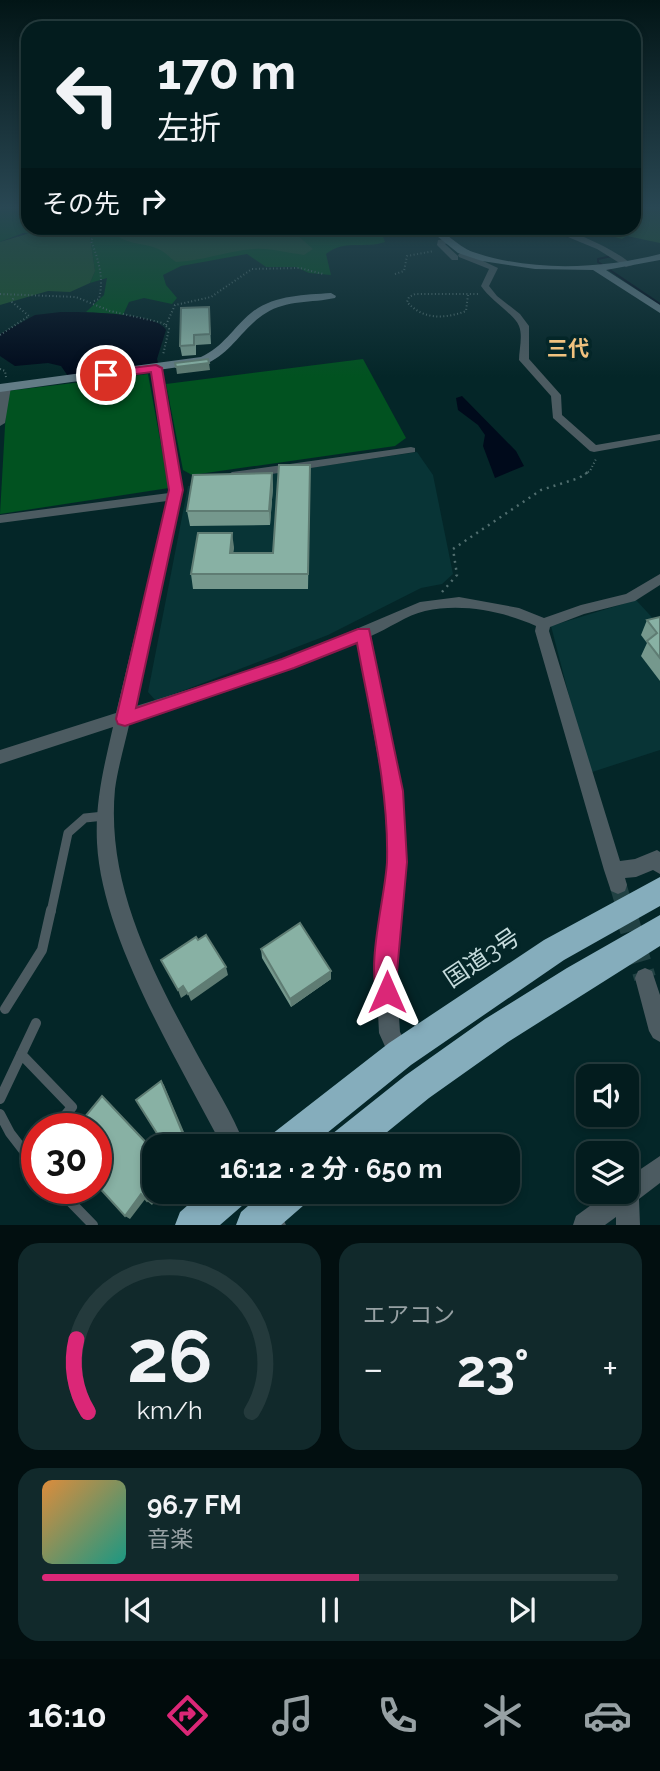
<!DOCTYPE html>
<html lang="ja">
<meta charset="utf-8">
<style>
:root{--surface:#031c1e;--page:#11292b;--text:#f1f3f6;--muted:#97a1a4;--line:#243a3c;--accent:#db2777}
body{margin:0;font-family:Raleway,"Noto Sans JP",sans-serif;background:var(--page);color:var(--text);height:100vh;display:flex;flex-direction:column;font-size:26px;white-space:nowrap}
*{box-sizing:border-box;margin:0}
p{font-size:23px;color:var(--muted)}
.icon{flex:none;width:38px;height:38px;fill:none;stroke:currentColor;stroke-width:2;stroke-linecap:round;stroke-linejoin:round}
.map{position:relative;height:1225px;overflow:hidden}
.details{display:flex;flex-direction:column;gap:18px;padding:18px;background:#020f10;flex:1}
.details>*{flex:none}
.banner{position:absolute;left:21px;top:21px;width:620px;height:214px;border-radius:21px;box-shadow:0 4px 10px #0003,0 0 0 2px var(--line);background:#031c1e;color:var(--text);overflow:hidden}
.fabs{position:absolute;left:576px;top:1064px;display:grid;gap:14px}
.fabs a{display:grid;place-items:center;width:63px;height:63px;border-radius:14px;background:var(--surface);box-shadow:0 4px 10px #0003,0 0 0 2px var(--line);font-size:35px}
.speed{position:absolute;left:21px;top:1113px;display:flex;gap:14px;font-size:35px;font-weight:700;text-align:center}
.speed>*{display:grid;place-content:center;width:91px;height:91px;border-radius:50%;background:var(--surface);box-shadow:0 4px 10px #0003,0 0 0 2px var(--line);line-height:1}
.speed .limit{border:10px solid #d22;background:#fff;color:#111}
.pin{position:absolute;display:grid;place-items:center;width:60px;height:60px;color:#fff;margin:-30px;border:4px solid #fff;border-radius:50%;box-shadow:0 2px 7px #0007}
.me{position:absolute;width:77px;margin:-38px;rotate:0deg;stroke-linejoin:round;filter:drop-shadow(0 0 5px #0008)}
.turn{display:flex;align-items:center;gap:24px;height:147px;padding:0 21px;font-size:32px}
.turn .icon{width:91px;height:91px;stroke-width:2.5}
.turn b{display:block;font-size:49px;line-height:60px}
.then{display:flex;align-items:center;height:66px;padding:0 21px;background:#0003;gap:14px;font-size:26px}
.big{font-size:52px;font-weight:700;line-height:1.1}
.details .tile{flex:1;display:flex;flex-direction:column;justify-content:center;gap:10px;min-width:0;padding:0 24px;border-radius:21px;background:var(--page)}
.details .dial{align-items:center;gap:0}
.dial svg{height:182px;overflow:visible;fill:none;stroke:var(--line);stroke-width:7;stroke-linecap:round;text-anchor:middle}
.dial text{fill:var(--text);stroke:none}
.song{display:flex;align-items:center;gap:21px}
.cover{width:84px;height:84px;border-radius:10px;background:linear-gradient(135deg,hsl(30 70% 55%),hsl(170 70% 35%))}
.played{height:7px;border-radius:4px;background:linear-gradient(90deg,var(--accent) 55%,var(--line) 55%)}
.keys{display:flex;justify-content:space-around;direction:ltr}
.heat{display:flex;justify-content:space-between;align-items:center;font-size:38px;direction:ltr}
.details .tiles{flex:1;display:grid;gap:18px;grid-template-columns:1fr 1fr}
.tile:last-child{grid-column:span 2}
.trip{position:absolute;left:142px;top:1134px;width:378px;height:70px;border-radius:21px;background:var(--surface);box-shadow:0 4px 10px #0003,0 0 0 2px var(--line);font-weight:700;line-height:70px;text-align:center}
.dock{display:flex;height:112px;justify-content:space-around;align-items:center;background:#010b0c;color:var(--muted)}
.dock .icon{width:49px;height:49px}
.dock .selected{color:var(--accent)}
.dock b{font-size:32px;color:var(--text)}
.map>svg:first-child{display:block}
.built{fill:#083436}
.green{fill:#015220}
.forest{fill:#1b542a}
.water{fill:#000a1b}
.lines{fill:none;stroke-linecap:round;stroke-linejoin:round}
.stream{stroke:#000a1b;stroke-width:2}
.street-tunnel-far1{stroke:#214143;stroke-width:17;stroke-dasharray:17 9;stroke-linecap:butt}
.street-tunnel{stroke:#214143;stroke-width:22;stroke-dasharray:22 10;stroke-linecap:butt}
.path-far1{stroke:#516e6f;stroke-width:2;stroke-dasharray:1 2.5;stroke-linecap:butt}
.path{stroke:#516e6f;stroke-width:2.5;stroke-dasharray:2 5;stroke-linecap:butt}
.lane-far1{stroke:#4c5b61;stroke-width:9}
.lane{stroke:#4c5b61;stroke-width:10}
.street{fill:#4c5b61;fill-rule:evenodd}
.secondary{fill:#637c86;fill-rule:evenodd}
.highway{fill:#85adbc;fill-rule:evenodd}
.wall{fill:#75988d}
.shaded-wall{fill:#5f7c73}
.building{fill:#88b1a4;stroke:#5f7c73;stroke-width:2}
.route{fill:#db2777;stroke:#8e194d;stroke-width:2}
.labels{text-anchor:middle;stroke-width:7;stroke-linejoin:round;paint-order:stroke}
.far-quarter-label{font-size:21px;font-weight:bold;fill:#f1c27f;stroke:#042628}
.near-street-label{font-size:24px;fill:#c5dbdc;stroke:#042628}
</style>
<div class="map">
<svg width="660" height="1225" viewBox="0 0 660 1225">
<rect width="100%" height="100%" fill="#042628"/>
<path class="built" d="M417,452L433,475L453,574L442,584L421,588L328,635L156,701L148,692L188,486Z
M636,600L660,626V750L589,773L551,626Z"/>
<path class="green" d="M0,206H28V228H380L385,242C365,249 344,239 326,254L331,275L309,273L296,267H266L247,254L181,266L163,275L166,285L177,298L172,304L144,298L129,302L123,315L86,312L104,295L107,278L90,283L95,271L90,237L23,233L0,242Z
M363,359L406,438L395,446L192,475L183,470L166,384Z
M148,374L169,488L0,514L7,391Z"/>
<path class="forest" d="M634,206H660V243L627,236L622,239L601,233L594,228H634Z
M111,228H282L296,234L313,249L304,255C287,253 271,248 254,249C228,251 202,261 176,262C171,259 167,254 162,251C146,241 121,247 111,228Z
M40,230L57,237H90L95,271L90,283L70,292L48,291L0,305V242Z"/>
<path class="water" d="M61,312C82,312 157,312 166,330L157,359L159,366L68,376L61,366L48,363L15,366L0,356V334L35,315Z
M462,396L516,451L524,466L495,478L483,446L485,435L478,425L458,410L456,398Z"/>
<g class="lines">
<path class="stream" d="M545,228L569,237
M612,256L598,259V262L660,304"/>
<path class="street-tunnel-far1" d="M618,885L626,912"/>
<path class="street-tunnel" d="M625,910L645,978"/>
<path class="path-far1" d="M0,209L5,206
M395,274L404,271L407,256L434,251
M0,294L76,297L110,311L163,323L169,329L163,355
M468,295L466,311C445,319 423,320 407,302L409,297L415,294H478
M94,301L99,299C104,278 99,261 91,241L97,228
M166,325L175,305L211,297L252,269L300,268L323,274
M0,335L29,316L12,302L14,296
M0,369L5,371L6,377
M585,474L590,471L596,459"/>
<path class="path" d="M442,592L457,575L453,549L541,490L579,478L588,472"/>
<path class="lane-far1" d="M51,912L68,833L85,818L104,816"/>
<path class="lane" d="M5,1009L42,950L51,910
M21,1054L72,1107L54,1129
M0,1099L36,1023
M0,1114L10,1133L37,1168
M29,1160L37,1150
M57,1188L93,1225"/>
<path class="street" d="M546,228C569,226 615,250 633,265L626,267L597,249Z
M448,239L452,241L445,244L458,256V260H452L437,245L438,240Z
M463,250H469L468,254L498,268L489,286L497,296L520,314L529,326V359L561,395L562,415L596,445L660,434V440L594,452L590,451L553,418L551,396L519,360C519,350 523,336 519,326C515,315 490,300 481,286L489,269L459,257L458,255Z
M153,366L161,368L182,490L133,707L283,660L420,602L459,597L519,608L544,618L581,605L626,594L660,574V585L635,601L584,614L550,627L549,631L620,861L635,859L657,850L660,852V874L653,870L636,877L625,878L627,885L625,891L618,894L611,891L604,870L535,631L536,626C502,611 462,603 425,611C407,615 388,629 371,636L402,791L406,862L396,972L400,1032L411,1054L408,1062L400,1065L392,1062L379,1033L376,972L388,862L384,791L357,641L293,668L130,721C125,744 118,767 115,789C106,884 152,971 196,1052C212,1082 233,1114 245,1146H222C178,1060 102,939 97,843C95,802 104,766 113,727L0,764V750L116,713L167,501L0,523V515L169,493Z
M6,384L11,387L5,423L0,426V392L2,385Z
M411,447L415,448V452L232,480L226,476L232,472Z
M645,968L652,971L660,995V1042L653,1038L649,1031L635,978L638,971Z
M660,1156V1183L639,1199L640,1225H616V1217L605,1225H573L576,1216L609,1192H626V1179Z
M246,1192H270L286,1225H261Z"/>
<path class="secondary" d="M427,228C445,228 456,246 473,252C531,272 602,269 660,254V260L606,270L660,305V313L593,270L535,269L482,261L458,253Z
M331,293L336,296L335,298C312,303 286,300 266,313C243,327 233,351 208,363L0,392V384L201,357C223,347 233,328 251,313C273,295 304,295 331,293Z"/>
<path class="highway" d="M660,877V906L564,960L411,1065L311,1146H267L272,1134L389,1043L544,940Z
M660,915V946L508,1042L429,1098L370,1146H327L332,1134L406,1075L485,1019L567,968Z
M203,1192H248L243,1205L220,1225H175L180,1212Z
M264,1192H309L304,1205L281,1225H236L241,1212Z"/>
</g>
<path class="wall" d="M209,307L211,344L196,345V355L182,356L180,346Z
M272,473L273,487L270,525L190,526L187,511Z
M310,480L308,589H193L191,574L234,547L233,553H273Z
M660,617V681L641,656L647,643L641,635L647,620Z
M261,949L331,979L291,1007L262,958Z"/>
<path class="shaded-wall" d="M209,363L210,370L177,374L176,367Z
M272,473L273,487L270,525L269,511Z
M232,533L234,547L231,568L230,553Z
M226,967L228,975L191,1001L188,994Z
M331,971V979L291,1007L290,999Z
M183,986L187,994L181,998L178,990Z
M161,1081L164,1085L190,1146H188Z
M154,1192H162L152,1205L147,1201Z
M141,1194L146,1198L130,1219L125,1216Z"/>
<path class="building" d="M209,307L210,334L194,335V345L180,346L181,308Z
M208,359L209,363L176,367L175,363Z
M279,465H310L308,574H191L198,533H232L230,553H273Z
M272,473L269,511H187L193,475Z
M660,617V658L647,641L657,633L647,620Z
M300,923L331,971L290,999L261,949Z
M206,935L226,967L188,994L183,986L178,990L161,960L196,937L198,940Z
M161,1081L188,1146H165L136,1100Z
M102,1096L154,1151V1192L147,1201L141,1194L125,1216L96,1184V1129H75Z"/>
<linearGradient id="sky" x2="0" y2="1"><stop stop-color="#021516"/><stop offset="0.55" stop-color="#294753"/><stop offset="1" stop-color="#294753" stop-opacity="0"/></linearGradient>
<rect width="660" height="377" fill="url(#sky)"/>
<path class="route" d="M156,365L162,368L183,490L136,708L282,659L358,629H369L403,791L407,862L397,972L399,992L395,1000L387,1004L379,1000C365,967 385,899 387,862C389,788 370,715 357,643L294,668L125,726L118,724L116,719L169,490L151,372L106,378L100,375L106,371Z"/>
<g class="labels">
<g class="far-quarter-label">
<text x="568" y="356">三代</text>
</g>
<g class="near-street-label">
<text transform="translate(482 958) rotate(-34)" y="8">国道3号</text>
</g>
</g>
</svg>
<div class="fabs">
<a><svg class="icon" aria-label="sound" viewBox="0 0 24 24"><path d="M4 9h4l5-4v14l-5-4H4zM17 9q2 3 0 6"/></svg></a>
<a><svg class="icon" aria-label="layers" viewBox="0 0 24 24"><path d="M12 4l9 5-9 5-9-5zM3 14l9 5 9-5"/></svg></a>
</div>
<div class="speed"><div class="limit">30</div></div>
<div class="pin" style="left:106px;top:375px;background:#d93025"><svg class="icon" aria-label="arrive" viewBox="0 0 24 24"><path d="M6 21V4h12l-3 4 3 4H6"/></svg></div>
<svg class="me" style="left:387px;top:992px" viewBox="-20 -20 40 40"><path d="M0-17L14 15 0 8-14 15z" fill="#db2777" stroke="#fff" stroke-width="4"/></svg>
<div class="trip">16:12 · 2 分 · 650 m</div>
<div class="banner">
<div class="turn"><svg class="icon" aria-label="left" viewBox="0 0 24 24"><path d="M17 20v-9H6M10 6l-5 5 5 5"/></svg><div><b>170 m</b>左折</div></div>
<div class="then">その先<svg class="icon" aria-label="right" viewBox="0 0 24 24"><path d="M7 20v-9h11M14 6l5 5-5 5"/></svg></div>
</div>
</div>
<section class="details">
<div class="tiles">
<div class="tile dial"><svg viewBox="0 0 100 80">
<path d="M14 69A42 42 0 1 1 86 69"/>
<path d="M14 69A42 42 0 0 1 9 37" stroke="#db2777"/>
<text x="50" y="56" font-size="32" font-weight="700">26</text>
<text x="50" y="72" font-size="11">km/h</text>
</svg></div>
<div class="tile"><p>エアコン</p>
<div class="heat"><a>−</a><b class="big">23°</b><a>+</a></div>
</div>
<div class="tile">
<div class="song"><i class="cover"></i><div><b>96.7 FM</b><p>音楽</p></div></div>
<div class="played"></div>
<div class="keys"><svg class="icon" aria-label="previous" viewBox="0 0 24 24"><path d="M18 5L8 12l10 7zM5 5v14"/></svg><svg class="icon" aria-label="pause" viewBox="0 0 24 24"><path d="M8 5v14M16 5v14"/></svg><svg class="icon" aria-label="next" viewBox="0 0 24 24"><path d="M6 5l10 7-10 7zM19 5v14"/></svg></div>
</div>
</div>
</section>
<nav class="dock">
<b>16:10</b>
<svg class="icon selected" aria-label="directions" viewBox="0 0 24 24"><path d="M12 3l9 9-9 9-9-9zM9 14v-3h6M13 9l2 2-2 2"/></svg>
<svg class="icon" aria-label="music" viewBox="0 0 24 24"><path d="M9 18V5l10-2v13"/><circle cx="6" cy="18" r="3"/><circle cx="16" cy="16" r="3"/></svg>
<svg class="icon" aria-label="phone" viewBox="0 0 24 24"><path d="M5 4h4l2 5-3 2q2 4 5 5l2-3 5 2v4C11 20 4 13 5 4z"/></svg>
<svg class="icon" aria-label="climate" viewBox="0 0 24 24"><path d="M12 3v18M4 7l16 10M4 17L20 7"/></svg>
<svg class="icon" aria-label="car" viewBox="0 0 24 24"><path d="M5 17H2v-5l4-1 3-4h7l3 4 3 1v5h-3M9 17h6M6 11h13"/><circle cx="7" cy="17" r="2"/><circle cx="17" cy="17" r="2"/></svg>
</nav>
